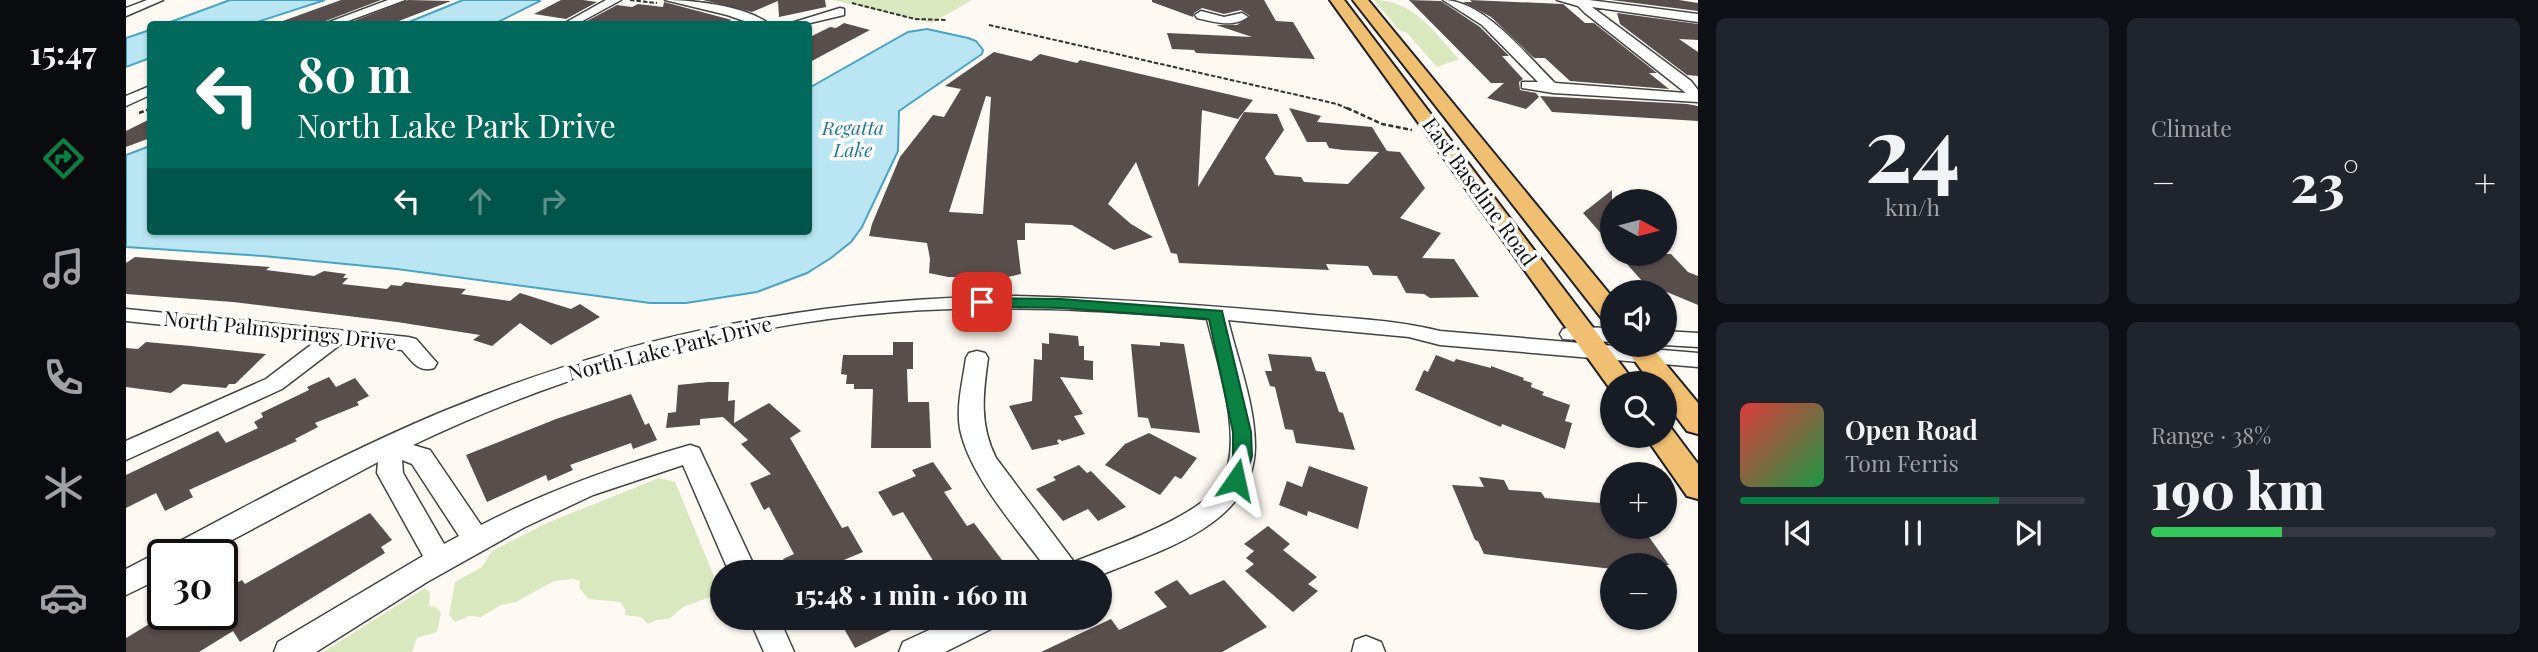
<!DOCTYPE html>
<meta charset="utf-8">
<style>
:root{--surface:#171b24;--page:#20242c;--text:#f1f3f6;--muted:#9ea1a6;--line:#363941;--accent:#0b8043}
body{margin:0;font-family:"Playfair Display",serif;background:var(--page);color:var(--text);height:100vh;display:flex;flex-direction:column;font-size:26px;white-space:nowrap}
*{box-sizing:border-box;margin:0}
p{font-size:23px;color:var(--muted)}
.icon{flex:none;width:38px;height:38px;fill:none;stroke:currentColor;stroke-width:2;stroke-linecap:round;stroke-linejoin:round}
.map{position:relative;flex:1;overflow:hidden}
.side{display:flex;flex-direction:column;gap:18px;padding:18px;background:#0d0f14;width:840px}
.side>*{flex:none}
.banner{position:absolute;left:21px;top:21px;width:665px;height:214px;border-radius:7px;box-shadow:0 2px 5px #0004;background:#00695c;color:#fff;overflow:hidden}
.needle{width:46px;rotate:97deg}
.controls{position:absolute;left:1474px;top:189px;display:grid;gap:14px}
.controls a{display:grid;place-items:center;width:77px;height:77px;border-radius:50%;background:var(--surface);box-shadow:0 2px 5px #0004;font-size:35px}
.speed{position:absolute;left:21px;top:539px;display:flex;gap:14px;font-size:35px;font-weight:700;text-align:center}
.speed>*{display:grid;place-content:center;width:91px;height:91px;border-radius:50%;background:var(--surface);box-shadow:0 2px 5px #0004;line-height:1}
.speed .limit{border:4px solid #111;border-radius:10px;background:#fff;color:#111}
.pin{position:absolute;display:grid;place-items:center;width:60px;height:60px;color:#fff;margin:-30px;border-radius:14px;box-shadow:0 4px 10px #0006}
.me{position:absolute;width:77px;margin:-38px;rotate:11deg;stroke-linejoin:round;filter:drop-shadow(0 0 5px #0008)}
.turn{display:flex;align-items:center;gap:24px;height:147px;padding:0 35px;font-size:32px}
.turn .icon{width:91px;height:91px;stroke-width:2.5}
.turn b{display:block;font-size:49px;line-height:60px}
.lanes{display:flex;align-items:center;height:66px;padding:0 35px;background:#0003;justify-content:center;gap:35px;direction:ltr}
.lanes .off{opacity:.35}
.big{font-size:52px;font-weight:800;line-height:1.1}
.side .card{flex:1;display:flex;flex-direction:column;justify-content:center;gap:10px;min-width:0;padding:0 24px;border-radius:10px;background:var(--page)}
.side .dial{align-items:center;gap:0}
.dial b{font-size:91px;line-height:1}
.song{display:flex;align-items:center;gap:21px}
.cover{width:84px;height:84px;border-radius:10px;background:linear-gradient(135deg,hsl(0 70% 55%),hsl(140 70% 35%))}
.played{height:7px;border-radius:4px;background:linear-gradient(90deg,var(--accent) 75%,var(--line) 75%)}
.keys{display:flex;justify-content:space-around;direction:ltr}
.heat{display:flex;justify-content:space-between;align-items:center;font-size:38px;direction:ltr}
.charge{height:10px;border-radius:5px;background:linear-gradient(90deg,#34c759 38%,var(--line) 0)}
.side .tiles{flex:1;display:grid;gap:18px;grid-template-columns:repeat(2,1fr)}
.trip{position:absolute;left:584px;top:560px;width:402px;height:70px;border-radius:35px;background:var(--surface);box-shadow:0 2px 5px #0004;font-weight:800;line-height:70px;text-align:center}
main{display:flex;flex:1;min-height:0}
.tabs{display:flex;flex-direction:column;width:126px;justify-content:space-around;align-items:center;background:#090b0e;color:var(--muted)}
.tabs .icon{width:49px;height:49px}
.tabs .on{color:var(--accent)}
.tabs b{font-size:32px;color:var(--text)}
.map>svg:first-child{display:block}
.green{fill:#d9e8be}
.water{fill:#bae6f3;stroke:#46a5c6;stroke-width:2}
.building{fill:#584f4d;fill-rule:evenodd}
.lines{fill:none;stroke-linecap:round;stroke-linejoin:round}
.minor-casing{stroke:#434343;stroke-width:3}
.major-casing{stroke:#212121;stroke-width:4}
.path-far1{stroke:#323232;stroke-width:2;stroke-dasharray:4.5 2;stroke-linecap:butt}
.path{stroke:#323232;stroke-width:2.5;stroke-dasharray:5 2.5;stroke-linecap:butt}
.minor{fill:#fff;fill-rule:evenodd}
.major{fill:#f0bf71;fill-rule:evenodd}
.route{fill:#0b8043;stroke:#07532c;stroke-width:2}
.labels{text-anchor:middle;stroke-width:7;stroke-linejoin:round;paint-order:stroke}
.far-water-label{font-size:19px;font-style:italic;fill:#1f779b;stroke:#fff}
.street-label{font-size:21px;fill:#101010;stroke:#fff}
</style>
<main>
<nav class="tabs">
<b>15:47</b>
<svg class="icon on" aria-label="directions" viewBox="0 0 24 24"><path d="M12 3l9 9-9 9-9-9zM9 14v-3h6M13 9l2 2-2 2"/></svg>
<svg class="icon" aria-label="music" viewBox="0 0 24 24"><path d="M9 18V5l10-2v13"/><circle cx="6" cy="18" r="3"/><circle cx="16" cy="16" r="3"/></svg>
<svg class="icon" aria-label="phone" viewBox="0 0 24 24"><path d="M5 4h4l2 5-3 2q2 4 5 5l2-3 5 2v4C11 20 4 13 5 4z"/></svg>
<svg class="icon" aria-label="climate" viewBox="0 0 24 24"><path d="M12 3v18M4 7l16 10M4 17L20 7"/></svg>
<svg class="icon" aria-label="car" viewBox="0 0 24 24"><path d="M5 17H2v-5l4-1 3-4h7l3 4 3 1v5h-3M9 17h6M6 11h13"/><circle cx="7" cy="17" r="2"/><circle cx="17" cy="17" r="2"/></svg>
</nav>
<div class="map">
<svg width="1572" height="652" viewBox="0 0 1572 652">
<rect width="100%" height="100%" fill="#fefaf3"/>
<path class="green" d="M706,0H846L806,23Z
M1248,0C1288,0 1308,32 1333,59L1311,67L1281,33L1274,31Z
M533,478L549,482L595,593L557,607L543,619L530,620L522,624L515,617L499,615V609L494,602L462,599L453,587L454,581L447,579L428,581L390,602L375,605L355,617L343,616L329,622L323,615L329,582L356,567L366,551L421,523Z
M299,588L304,592L303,606L310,607L315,613L311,632L291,638L286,652H197Z"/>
<path class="water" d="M104,0H199L125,24H39Z
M337,0H413L414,1L368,24H278Z
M801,29L842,38L850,41L857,50L856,54L773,111L772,151L736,227L725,242L705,258L681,273L631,292L560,303H524L271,269L137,256L0,247V155L24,146V231H682L683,88L782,32Z
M24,30V58L0,67V38Z"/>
<path class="building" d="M215,0H255L197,22L195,24H154V22Z
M282,0L325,1L265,24H220Z
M435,0H457L471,2L440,19L408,14Z
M577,0H699L700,7L653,17L652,1L626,12Z
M1026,0H1138L1150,21L1167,22L1189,59L1070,53L1068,50L1046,49L1041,33L1126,37L1090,25H1111L1124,16L1115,10L1098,14L1076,8L1068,13L1067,17L1026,2Z
M1283,0L1315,1L1354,27L1383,56H1376L1397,79L1393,82L1394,90L1410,93L1413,97L1400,109L1361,98L1378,83H1365Z
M1344,0L1437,4L1459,23H1468L1531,73H1523L1543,89L1444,81L1419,58H1408L1365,17L1337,2H1346Z
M1485,0H1553L1572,3V11Z
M538,2L606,20L594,24L459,22L491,5L506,7L512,4L537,7Z
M1491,13L1572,24V40L1553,39L1572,52V76L1561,75L1494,24Z
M718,23L744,30L682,63V38L704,27L710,28Z
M868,52L905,61L914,54L951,63L954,60L1127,100L1112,119L1076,110L1072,187L1118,112L1151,114L1158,130L1139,158L1149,175L1175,177L1178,182L1222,184L1253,152L1217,150L1203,148L1200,142H1181L1163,108L1195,116L1191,122L1246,127L1261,151L1274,152L1299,188L1274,218L1315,233L1296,258L1328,259L1353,297L1304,298L1298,294L1280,293L1271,276L1247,275L1242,266L1200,264L1203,270L1053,263L1051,254L1045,253L1010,162L982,204L1005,224L1027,237L988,250L946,225L899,223V240H891L895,274L877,278L822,277L803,273L804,259L801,243L743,236L746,224L774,157L807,115L818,117L835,89L819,86ZM860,96L865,97L857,214L823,212Z
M1414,96L1561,104L1572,106V121L1426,112Z
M24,119V138L0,147V131Z
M1486,190V246L1457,213Z
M1492,254H1545L1562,272L1572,276V305L1517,282Z
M9,257L144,267L140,270L188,276L198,271L220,274L217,278H222L216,284L261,289L265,285L275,286L279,282L312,286L340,289L335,294L384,301L394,293L445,309L454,304L474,317L425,345L394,323L366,346L347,340L354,335L271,322L107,302L0,294V263Z
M923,333L952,336L953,346H958V360L967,361V380L934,377L957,414L948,416L959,434L936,441L933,439L931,441L933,444L906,450L883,406L906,401L908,359L916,360V343L923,344Z
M20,342L65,346L140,354L109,384H103L100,388L57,384L45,393L0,387V348L12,349Z
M767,342H787V369H781L782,402H803L805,448H745L747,389H728V384H720L721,375L715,374L717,355H767Z
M1034,342L1058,344L1074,433L1025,428L1022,418L1012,417L1005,344L1034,346Z
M1142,354L1185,357L1190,371L1199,372L1213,412L1217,413L1229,450L1170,443L1167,430L1159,429L1149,387L1144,386L1139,371H1146Z
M1310,355L1328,362L1330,359L1365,368V366L1398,378L1397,380L1406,383L1405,387L1418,392L1416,395L1444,405L1439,421L1446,423L1439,449L1376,424L1375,427L1289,390L1298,370L1302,372Z
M203,377L210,387L229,378L243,396L231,402L233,405L189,423L192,427L169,439L171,441L63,490L67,497L39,511L30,493L0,508V475L92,431L100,443L132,428L128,422L137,417L135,413L183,390L181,387Z
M582,382H603L602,401L609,400L608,423L643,403L675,431L664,438L716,528L722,526L737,552L689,572H664L657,559L668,554L643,507L638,510L624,483L645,474L615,444L622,440L597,417L574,419V425L540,428L542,413L550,412L552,385Z
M505,394L519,425L523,423L531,440L507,449L505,443L444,465L447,470L422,481L420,475L361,502L340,455L430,419Z
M1023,433L1071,458L1055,479L1049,476L1034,495L979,465L999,444Z
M807,462L826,489L818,492L841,526L848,523L876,560L866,564L871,572H814L777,512L767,516L752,492L790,476L786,470Z
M953,465L961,473L965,471L1000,507L972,521L962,509L937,521L910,489L930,480L927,477Z
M1183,466L1242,487L1232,529L1182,511L1181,516L1153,505L1161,481L1176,487Z
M1353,477L1378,480L1383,490L1415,492L1419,498L1486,504V527H1516L1543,565H1486V569L1358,554L1352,541L1349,540L1326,485L1358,487Z
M244,513L266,540L255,547L259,553L114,642L107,631L73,652H0V638L40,614L46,624L64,614H96V591L116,580L119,584Z
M1142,526L1164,544L1157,550L1191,577L1182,584L1192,591L1167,612L1119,571L1128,564L1120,558L1128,551L1118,544Z
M1051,580L1064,595L1098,580L1141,627L1096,652H915L985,619L993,630L1041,607L1028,592Z
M712,618H790L729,648Z"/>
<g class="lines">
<defs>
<path id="minor" d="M21,0H37L0,16V8Z
M262,0H279L214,24H198Z
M480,0H495L451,24H437Z
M539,0C567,0 621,6 643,24H627L601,15Z
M1317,0C1358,0 1401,56 1429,83L1560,93L1459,13L1452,6L1431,0H1463L1572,14V22L1466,7L1565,81L1572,90V102L1427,93L1396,88V82H1412L1356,25Z
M714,8L718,9V15L680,24H662Z
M1075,11L1098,17L1116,13L1122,17C1107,28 1088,22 1071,18L1069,15Z
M24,86V95L0,106V96Z
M890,296C982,298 1074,305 1166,313C1216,318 1266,319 1314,331L1572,353V367L1314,345L1283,337L1102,320C1112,361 1129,404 1129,446C1129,525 1034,550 975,575V572H923C894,532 844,478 834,429C830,406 837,380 840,358L843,353L851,351L859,353L862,358C857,394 853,424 870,458L948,562C986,546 1076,517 1096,481C1119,440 1091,362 1081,319C977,310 873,304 769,312C602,325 438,373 287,445L304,450L355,525C423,490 491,466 564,445L573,448L631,572H603L557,465L467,495L399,527L301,582L190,652H148L152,642L297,556L251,473L252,462L78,555H37V577L0,595V569L27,555L40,552L43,547C133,499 224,450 318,411C504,334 690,298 890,296ZM276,460L286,464L333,536L318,544L277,473Z
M0,309L282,337L290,339L311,363L308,368C292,373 286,361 276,350L215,344L156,389L0,460V441L140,379L190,341L0,321Z
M1445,327L1486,328V342L1437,339L1434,334L1437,329Z
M1538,331L1572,333V347L1538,345Z
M623,618H653L668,652H638Z
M829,618H874L869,627L819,652H773L777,642Z
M1240,636L1255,642L1259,652H1226L1229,640Z"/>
<path id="major" d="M1204,0H1218L1509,383H1486L1485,390Z
M1227,0H1242L1486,297V322L1477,320Z
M1497,345H1524L1572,403V434L1561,431L1538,400V383H1525Z
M1538,426L1545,428L1572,464V499L1561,496L1519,436H1538Z"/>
</defs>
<use href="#minor" class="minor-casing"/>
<use href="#major" class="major-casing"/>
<path class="path-far1" d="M504,0L531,3
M726,3L789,19L820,20
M863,25L1211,104L1225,110"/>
<path class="path" d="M1221,108L1256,124L1286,130
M13,113L24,109"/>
<use href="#minor" class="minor"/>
<use href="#major" class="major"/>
</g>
<path class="route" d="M856,298L935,299L1096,311L1125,432L1126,456L1117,485L1110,487L1103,485L1100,480L1107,456V432L1083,319L935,308L851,306L849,302L851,299Z"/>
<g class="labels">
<g class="far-water-label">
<text x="727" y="135">Regatta<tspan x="727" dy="22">Lake</tspan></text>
</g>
<g class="street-label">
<text transform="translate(1353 192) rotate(54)" y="7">East Baseline Road</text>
<text transform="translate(154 331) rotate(6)" y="7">North Palmsprings Drive</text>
<text transform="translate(544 349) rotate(-14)" y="7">North Lake Park Drive</text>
</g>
</g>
</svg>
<div class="controls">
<a><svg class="needle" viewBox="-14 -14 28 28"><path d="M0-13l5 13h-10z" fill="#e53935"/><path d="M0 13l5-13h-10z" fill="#9ea1a6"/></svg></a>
<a><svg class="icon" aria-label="sound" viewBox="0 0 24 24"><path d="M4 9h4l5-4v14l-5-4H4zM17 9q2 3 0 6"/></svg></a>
<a><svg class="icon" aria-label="search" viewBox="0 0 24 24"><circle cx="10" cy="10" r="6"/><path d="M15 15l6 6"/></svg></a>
<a>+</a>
<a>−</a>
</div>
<div class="speed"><div class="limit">30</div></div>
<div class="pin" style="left:856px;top:302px;background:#d93025"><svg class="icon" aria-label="arrive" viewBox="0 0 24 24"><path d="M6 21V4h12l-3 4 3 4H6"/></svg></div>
<svg class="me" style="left:1110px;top:480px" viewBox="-20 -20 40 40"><path d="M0-17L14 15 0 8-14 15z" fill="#0b8043" stroke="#fff" stroke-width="4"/></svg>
<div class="trip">15:48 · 1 min · 160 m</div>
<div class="banner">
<div class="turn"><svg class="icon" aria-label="left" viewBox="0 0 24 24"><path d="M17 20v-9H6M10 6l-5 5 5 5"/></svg><div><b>80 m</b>North Lake Park Drive</div></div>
<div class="lanes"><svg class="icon" aria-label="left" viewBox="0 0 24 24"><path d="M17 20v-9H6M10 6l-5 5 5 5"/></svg><svg class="icon off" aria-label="ahead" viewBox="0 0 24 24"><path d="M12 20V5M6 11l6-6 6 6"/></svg><svg class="icon off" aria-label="right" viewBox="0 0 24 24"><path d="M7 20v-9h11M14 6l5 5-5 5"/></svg></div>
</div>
</div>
<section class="side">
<div class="tiles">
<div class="card dial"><b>24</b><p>km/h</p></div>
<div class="card"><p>Climate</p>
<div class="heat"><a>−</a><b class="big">23°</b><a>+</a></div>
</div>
<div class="card">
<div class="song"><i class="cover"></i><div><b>Open Road</b><p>Tom Ferris</p></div></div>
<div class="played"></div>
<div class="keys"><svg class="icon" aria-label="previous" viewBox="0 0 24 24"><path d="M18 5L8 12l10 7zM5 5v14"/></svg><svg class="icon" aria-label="pause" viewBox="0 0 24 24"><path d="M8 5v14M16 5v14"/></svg><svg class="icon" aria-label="next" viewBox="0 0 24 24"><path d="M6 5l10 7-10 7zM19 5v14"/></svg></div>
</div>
<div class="card"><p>Range · 38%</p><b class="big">190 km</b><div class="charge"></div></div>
</div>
</section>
</main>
